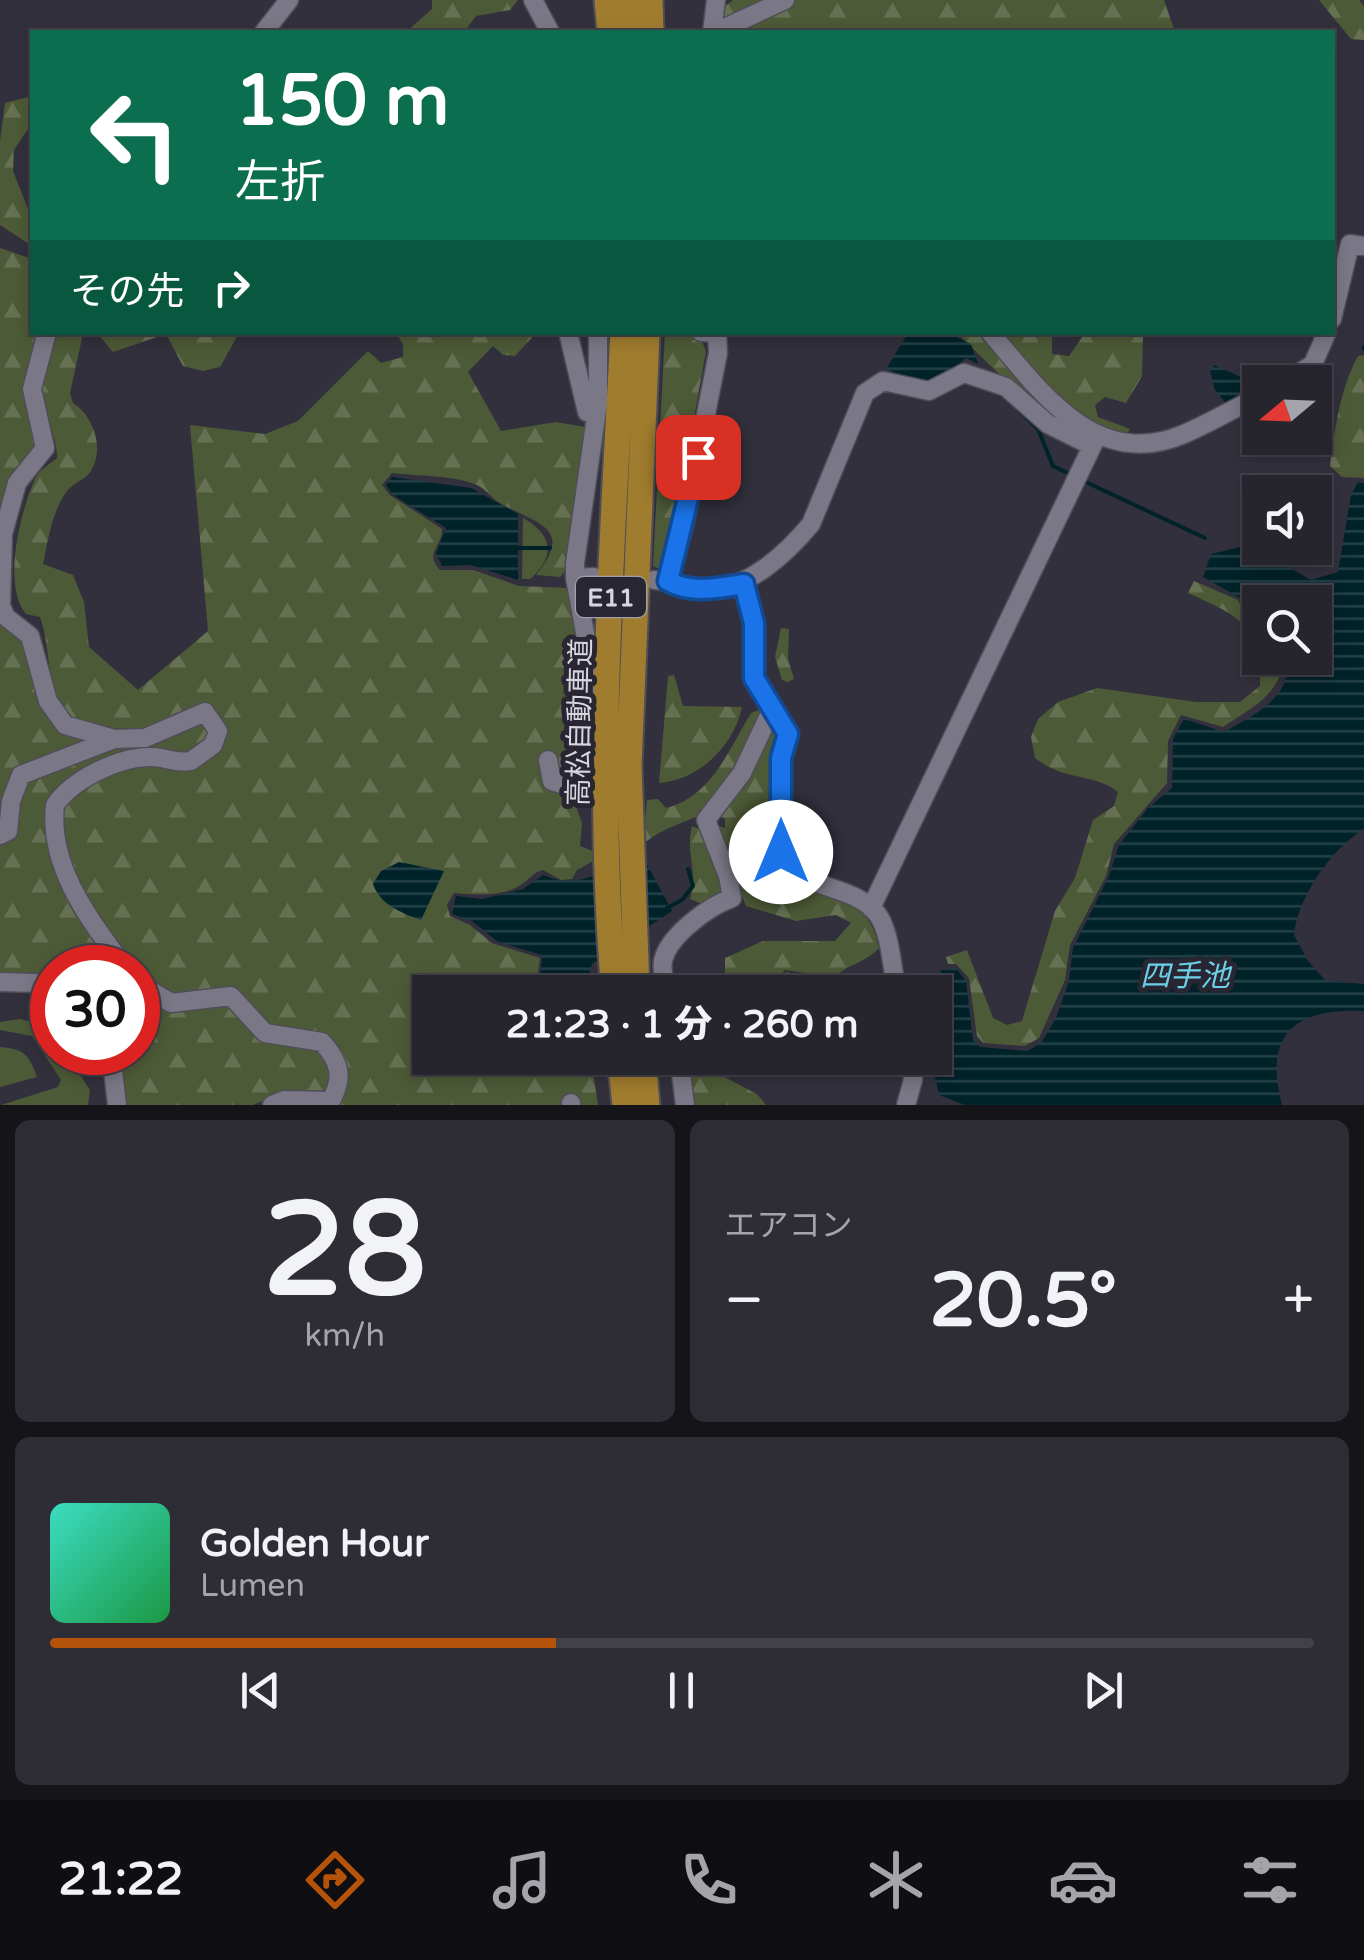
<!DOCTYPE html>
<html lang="ja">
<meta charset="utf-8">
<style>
:root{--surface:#26242d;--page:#2e2c35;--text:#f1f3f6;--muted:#a4a4aa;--line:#424149;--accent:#b45309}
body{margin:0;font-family:"Varela Round","Noto Sans JP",sans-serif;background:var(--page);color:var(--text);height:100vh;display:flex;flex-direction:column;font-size:38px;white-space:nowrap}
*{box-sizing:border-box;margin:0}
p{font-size:32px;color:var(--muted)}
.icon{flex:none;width:55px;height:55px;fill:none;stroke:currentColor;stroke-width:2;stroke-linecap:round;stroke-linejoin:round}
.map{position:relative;height:1105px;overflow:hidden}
.side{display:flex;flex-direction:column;gap:15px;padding:15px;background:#151419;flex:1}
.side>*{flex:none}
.hud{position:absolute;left:30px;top:30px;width:1305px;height:305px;border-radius:0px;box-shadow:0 5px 15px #0003,0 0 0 2px var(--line);background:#0b6e4f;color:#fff;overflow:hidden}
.needle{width:65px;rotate:251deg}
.controls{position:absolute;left:1242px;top:365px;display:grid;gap:20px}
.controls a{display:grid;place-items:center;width:90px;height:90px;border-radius:0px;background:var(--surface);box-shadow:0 5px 15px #0003,0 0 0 2px var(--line);font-size:50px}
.speed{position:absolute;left:30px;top:945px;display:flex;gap:20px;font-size:50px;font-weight:700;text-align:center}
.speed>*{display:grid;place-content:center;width:130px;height:130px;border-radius:50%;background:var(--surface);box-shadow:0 5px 15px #0003,0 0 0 2px var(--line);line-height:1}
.speed .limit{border:15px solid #d22;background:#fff;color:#111}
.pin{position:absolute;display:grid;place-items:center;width:85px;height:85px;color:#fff;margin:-42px;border-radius:20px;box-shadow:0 5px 15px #0006}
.me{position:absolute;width:110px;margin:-55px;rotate:0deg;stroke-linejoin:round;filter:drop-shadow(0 0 8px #0008)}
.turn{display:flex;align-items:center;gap:35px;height:210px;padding:0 40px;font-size:45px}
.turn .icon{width:130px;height:130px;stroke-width:2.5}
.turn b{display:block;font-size:70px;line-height:85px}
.then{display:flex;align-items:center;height:95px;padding:0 40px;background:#0003;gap:20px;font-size:38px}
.big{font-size:75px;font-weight:800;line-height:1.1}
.side .tile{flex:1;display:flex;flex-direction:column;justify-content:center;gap:15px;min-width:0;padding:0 35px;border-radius:15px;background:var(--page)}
.side .dial{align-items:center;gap:0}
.dial b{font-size:130px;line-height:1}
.song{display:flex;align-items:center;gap:30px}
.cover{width:120px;height:120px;border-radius:15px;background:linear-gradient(135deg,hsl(170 70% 55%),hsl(140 70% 35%))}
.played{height:10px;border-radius:5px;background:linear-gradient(90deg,var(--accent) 40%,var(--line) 40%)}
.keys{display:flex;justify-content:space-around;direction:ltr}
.heat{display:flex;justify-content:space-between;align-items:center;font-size:55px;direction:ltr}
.side .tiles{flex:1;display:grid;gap:15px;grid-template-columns:1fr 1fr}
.tile:last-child{grid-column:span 2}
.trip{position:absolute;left:412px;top:975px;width:540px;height:100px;border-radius:0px;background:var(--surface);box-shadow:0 5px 15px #0003,0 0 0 2px var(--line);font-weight:800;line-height:100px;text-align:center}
.dock{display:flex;height:160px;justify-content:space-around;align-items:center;background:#0f0e12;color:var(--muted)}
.dock .icon{width:70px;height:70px}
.dock .current{color:var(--accent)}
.dock b{font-size:45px;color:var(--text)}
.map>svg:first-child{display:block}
.grass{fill:#4d5a37}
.forest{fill:url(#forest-firs)}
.water{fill:url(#water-rules)}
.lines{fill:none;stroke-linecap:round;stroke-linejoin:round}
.stream{stroke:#002229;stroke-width:4}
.minor-casing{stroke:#4f4d57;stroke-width:21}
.highway-casing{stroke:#4f4d57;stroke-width:29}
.minor{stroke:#7a7886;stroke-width:18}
.highway{stroke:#a07c2e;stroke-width:25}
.route-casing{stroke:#114b97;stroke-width:25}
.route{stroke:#1a73e8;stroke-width:18}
.labels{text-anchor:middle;stroke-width:10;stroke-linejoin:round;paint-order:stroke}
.shield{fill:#282632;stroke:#a2a0aa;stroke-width:2.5}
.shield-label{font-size:25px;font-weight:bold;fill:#d7d5dd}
.street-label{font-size:28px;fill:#d7d5dd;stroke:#282632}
.water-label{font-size:30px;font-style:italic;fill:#6bcfe6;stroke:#282632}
</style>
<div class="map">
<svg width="1364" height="1105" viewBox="0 0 1364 1105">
<defs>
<pattern id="forest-firs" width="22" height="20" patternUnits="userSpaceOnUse" patternTransform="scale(2.5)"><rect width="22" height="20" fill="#4d5a37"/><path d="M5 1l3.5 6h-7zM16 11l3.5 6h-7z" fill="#667154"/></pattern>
<pattern id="water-rules" width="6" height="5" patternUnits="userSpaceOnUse" patternTransform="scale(2.5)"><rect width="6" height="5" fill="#002229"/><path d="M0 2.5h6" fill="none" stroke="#244148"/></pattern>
</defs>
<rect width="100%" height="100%" fill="#32303c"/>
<path class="grass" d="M523,518C552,534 557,556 530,579H522Z
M20,1019L48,1026L52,1052L66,1053L90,1090L88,1105H1L58,1087L61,1080L32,1036L0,1030V1022Z
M0,1047C24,1049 29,1054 37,1077L0,1087Z"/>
<path class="forest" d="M432,0H518L510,10L476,16L464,32H406L432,9Z
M733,0H1164L1175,32H718L723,8Z
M1319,0H1359L1364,6V40L1351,39Z
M32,96V123L14,150L13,171L32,219V246L0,225V141L5,103Z
M0,248L32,259V332L40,333L26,406L36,438L34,452L0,522Z
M61,333H78L82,338L70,393L73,403C93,416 105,447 91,471C86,479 73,483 67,491C52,511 48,540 43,564L73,575L84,602L89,647L138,690L208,631L190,425L265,434L298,421L368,351L381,363L403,357V344L396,333H536L515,356L503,355L493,346L468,372L501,431L556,422L585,427L566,570L560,577L536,575C577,525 533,524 497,501C491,497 486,490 479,486C457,475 417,476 392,473L382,485L390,495L442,529C442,547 424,553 440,570H473L519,586L570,588L583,646L569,786L582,823L580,846L595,852V860L577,870L572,879L561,880L543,870C532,873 531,878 522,884C504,897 475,895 454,893L447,905L450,916L470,925L492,943L540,958L535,992H430V1058H591L598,1105H334L333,1044L268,1029L243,1000C214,1000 143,1008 138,968L133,967C88,907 70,884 60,808L97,778L149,762L186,768L221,721C187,724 75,749 59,708C47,678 50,645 40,617L26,614C2,585 20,512 35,479C39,470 50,464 57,458C57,431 42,417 40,394C37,376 49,344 61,333Z
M97,333H239L220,367L203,371L183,366L166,334L113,352Z
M665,333H694L693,339L702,342L706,351L669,557L659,569L653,566Z
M957,333H1052V354L1069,356L1085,333H1143L1142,376L1126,403L1105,397L1095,405L1098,417L1130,429L1126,435L1066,425L997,372Z
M1364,355V478L1342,477L1330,466C1335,428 1340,389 1358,356Z
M1194,581L1238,600L1244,614L1260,630V656C1255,620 1218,607 1188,593Z
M0,616L24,640L52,722L101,741L24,765L0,828Z
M781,628L789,629L788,659L794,679L788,682L782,680L775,657Z
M1260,658H1281L1284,662C1277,697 1251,708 1223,727L1181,715L1168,741L1167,783L1114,844L1106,876L1070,945L1065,980L1039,1038L1025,1046L983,1043L977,1036L969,978L956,964H948L946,957L967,950L993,1018L1007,1025L1022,1021L1055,911L1075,878L1093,820L1114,806L1118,792C1093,772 1068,783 1035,758L1031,737L1038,719L1058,702L1097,688L1196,702H1240L1260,686Z
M674,675L683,706L742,707C734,746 699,780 659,783L668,676Z
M762,709L765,712C752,741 726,803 696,817C675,826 667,827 647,841L643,838L647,800L658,799L666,808C711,797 728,751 751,713Z
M205,720L210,736L188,757L171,754L61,788L56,860L119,967L52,968V985L0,975V841L10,840C26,822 13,795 32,772Z
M770,720L779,734L776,825L746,831L752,855C801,862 871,894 879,948C865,963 848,964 835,977L785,970L764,992H738L725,973V958L763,941H835L851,923L836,915L796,921L746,906L715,825L725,828V819L717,814Z
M692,826L703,831L723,891L702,904L690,899C699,872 685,853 692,826Z
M786,972L837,981L844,992H820L810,979L808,992H767Z
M138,993C163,1017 197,1009 228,1003C260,1039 304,1030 335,1069L329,1092H285L253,1105H121L108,1053L138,1052Z
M684,1058H703L697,1065L701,1074L709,1069L757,1094L766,1105H691Z"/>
<path class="water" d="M908,333H948L971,344L978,364L966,358C933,388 925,386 886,369Z
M1215,365L1253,383L1258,392L1228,406L1215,390L1210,371Z
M392,477L471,488L518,514V580L471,565L442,566L436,553L446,528L393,495L386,485Z
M1358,482L1364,483V829C1331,849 1298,897 1294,935L1308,961L1326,981L1364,984V1011C1295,1008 1263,1034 1282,1105H965L939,1095L931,1058H935V992H924L938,985L941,970L956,968L966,981L973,1040L980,1047L1027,1051L1041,1043L1056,1018L1069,981L1073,948L1109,876L1119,845L1148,808L1172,788L1173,739L1184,719L1224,732C1253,716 1294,696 1287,658H1315V602H1260V622L1242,599L1203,577L1211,554L1249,545L1311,580L1338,572L1351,495Z
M642,855L672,911L592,964L584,992H539L542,955L498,942L472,921L452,914L456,896L482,899L523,889L543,875C577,891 609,869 642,855Z
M399,862L444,871L421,920C402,913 380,905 373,884L381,871Z"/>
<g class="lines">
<path class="stream" d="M1364,347V349
M1020,411L1038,429L1053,466L1070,474
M1088,483L1205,538
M516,548H550
M667,908L682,900L693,886L688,869"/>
<defs>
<path id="minor" d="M533,0L550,32
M264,32L289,0
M712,32L716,0
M716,32L785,0
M1332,319L1350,244L1364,246
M47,332L32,389L45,448L17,483L3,534L1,606L6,617L30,636L48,701L65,725L114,739L145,738L205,712L218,731L213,745L191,761C176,764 166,757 152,757C120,756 73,779 55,805C48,868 91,921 125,968
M568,332L587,412L596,414
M990,332C1040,391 1096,472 1184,434C1210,423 1235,408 1260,396
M1285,382L1313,364L1327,332
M594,577L575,578V563L598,403V332
M654,580C673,581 688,590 708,590C748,589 786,554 811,524L865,393L883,381L929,391L964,373L1006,387L1048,424L1092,446
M668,581L684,526L718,353L717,333L701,332
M773,707L788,734L781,757V852C795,892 854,882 878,915C891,934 892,970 897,992
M548,760L552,781L564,785L570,778L590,661L575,578
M0,835L8,831L11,801L21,775L114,739
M871,908L1096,438
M0,982L35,983L52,990
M138,983L171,1003L231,996L265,1033L322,1042C340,1062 344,1077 331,1101L284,1100L272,1105
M667,992C665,982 661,971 663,961C668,936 709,906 732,898L728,876L706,820L742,773L773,707L754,678V623L743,584
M100,1052L113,1070L117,1105
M679,1058L685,1105
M571,1103V1105
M906,1105L913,1080L911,1058"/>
<path id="highway" d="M607,0L610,32
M627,0V32
M650,0L651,32
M614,992C595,774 612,551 623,332
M637,992L629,766L647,332
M620,1058L625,1105
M643,1058L647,1105"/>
</defs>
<use href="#minor" class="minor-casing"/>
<use href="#highway" class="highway-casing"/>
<use href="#minor" class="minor"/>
<use href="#highway" class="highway"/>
</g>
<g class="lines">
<defs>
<path id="route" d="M698,457L668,581C691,594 718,588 744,584L754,623V678L788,734L781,758V852"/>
</defs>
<use href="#route" class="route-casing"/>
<use href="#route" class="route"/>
</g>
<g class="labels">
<rect class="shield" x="576" y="577" width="70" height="40" rx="8"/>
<g class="shield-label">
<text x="611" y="606">E11</text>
</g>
<g class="street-label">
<text transform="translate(579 722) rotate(-89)" y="10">高松自動車道</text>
</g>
<g class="water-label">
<text x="1185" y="986">四手池</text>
</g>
</g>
</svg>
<div class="controls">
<a><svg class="needle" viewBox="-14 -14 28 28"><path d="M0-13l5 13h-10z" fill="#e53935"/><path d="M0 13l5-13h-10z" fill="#a4a4aa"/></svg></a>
<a><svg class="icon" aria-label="sound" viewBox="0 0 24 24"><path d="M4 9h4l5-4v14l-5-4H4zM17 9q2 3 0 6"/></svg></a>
<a><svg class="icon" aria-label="search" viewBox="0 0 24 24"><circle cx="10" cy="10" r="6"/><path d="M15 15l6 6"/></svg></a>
</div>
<div class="speed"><div class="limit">30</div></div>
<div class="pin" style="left:698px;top:457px;background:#d93025"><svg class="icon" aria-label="arrive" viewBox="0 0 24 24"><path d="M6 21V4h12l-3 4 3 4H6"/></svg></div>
<svg class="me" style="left:781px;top:852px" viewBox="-20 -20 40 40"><circle r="19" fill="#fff"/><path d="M0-13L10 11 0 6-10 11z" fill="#1a73e8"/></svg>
<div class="trip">21:23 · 1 分 · 260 m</div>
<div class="hud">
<div class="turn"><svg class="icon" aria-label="left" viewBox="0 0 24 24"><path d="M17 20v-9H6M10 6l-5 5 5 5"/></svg><div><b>150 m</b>左折</div></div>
<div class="then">その先<svg class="icon" aria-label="right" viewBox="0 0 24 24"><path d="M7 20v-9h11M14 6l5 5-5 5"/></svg></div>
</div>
</div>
<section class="side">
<div class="tiles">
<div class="tile dial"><b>28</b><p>km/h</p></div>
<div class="tile"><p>エアコン</p>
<div class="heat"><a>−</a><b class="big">20.5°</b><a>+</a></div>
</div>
<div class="tile">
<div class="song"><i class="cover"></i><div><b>Golden Hour</b><p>Lumen</p></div></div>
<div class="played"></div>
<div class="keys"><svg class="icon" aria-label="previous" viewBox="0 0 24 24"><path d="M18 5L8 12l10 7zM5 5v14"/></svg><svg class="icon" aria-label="pause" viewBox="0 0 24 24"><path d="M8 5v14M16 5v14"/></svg><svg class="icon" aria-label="next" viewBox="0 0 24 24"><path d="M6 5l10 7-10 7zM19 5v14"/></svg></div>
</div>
</div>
</section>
<nav class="dock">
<b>21:22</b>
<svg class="icon current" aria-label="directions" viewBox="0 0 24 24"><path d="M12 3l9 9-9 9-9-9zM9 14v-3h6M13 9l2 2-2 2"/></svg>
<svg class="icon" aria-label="music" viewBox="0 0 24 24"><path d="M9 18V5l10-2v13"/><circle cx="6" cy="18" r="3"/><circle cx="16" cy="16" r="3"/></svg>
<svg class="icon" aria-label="phone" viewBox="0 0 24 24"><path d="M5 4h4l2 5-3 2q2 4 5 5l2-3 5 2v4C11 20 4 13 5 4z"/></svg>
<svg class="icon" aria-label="climate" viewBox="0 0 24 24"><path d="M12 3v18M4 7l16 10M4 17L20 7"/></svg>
<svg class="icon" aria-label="car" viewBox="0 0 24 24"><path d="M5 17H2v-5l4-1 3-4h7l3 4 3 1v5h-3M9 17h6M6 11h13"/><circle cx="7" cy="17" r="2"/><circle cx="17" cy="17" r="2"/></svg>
<svg class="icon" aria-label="filters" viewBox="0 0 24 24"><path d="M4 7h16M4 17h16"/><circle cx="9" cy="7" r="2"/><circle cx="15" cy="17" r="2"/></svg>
</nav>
